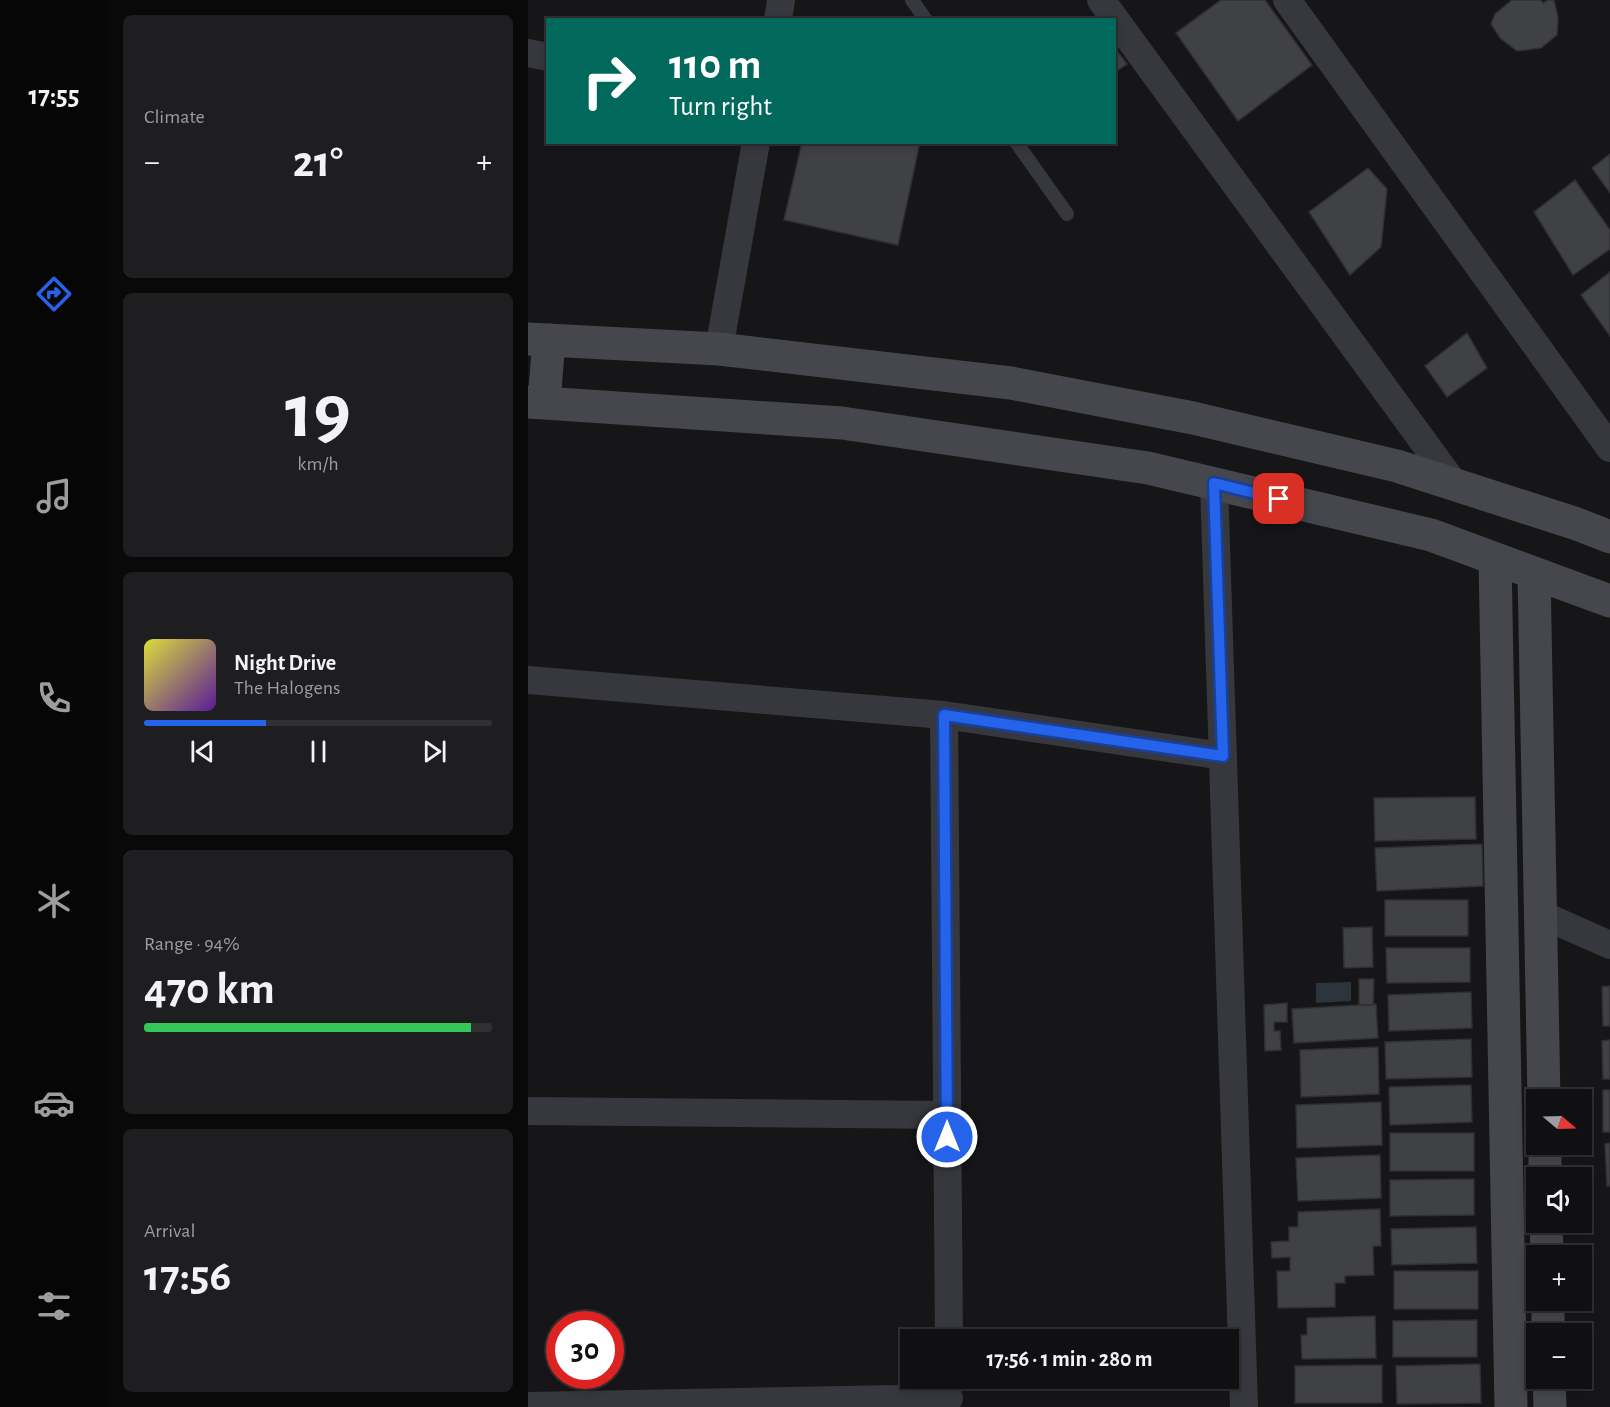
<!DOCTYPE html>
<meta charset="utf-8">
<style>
:root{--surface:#101012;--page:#1e1e20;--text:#f1f3f6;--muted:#9c9d9f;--line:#303032;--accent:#2563eb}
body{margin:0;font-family:"Alegreya Sans",sans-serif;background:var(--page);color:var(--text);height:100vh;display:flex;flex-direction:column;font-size:22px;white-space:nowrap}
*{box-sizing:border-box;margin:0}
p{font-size:20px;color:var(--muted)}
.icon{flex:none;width:33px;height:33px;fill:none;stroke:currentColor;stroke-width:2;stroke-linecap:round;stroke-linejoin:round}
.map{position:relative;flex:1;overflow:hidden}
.panel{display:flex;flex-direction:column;gap:15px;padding:15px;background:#09090a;width:420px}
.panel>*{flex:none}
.banner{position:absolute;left:18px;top:18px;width:570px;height:126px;border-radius:0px;box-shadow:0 3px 9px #0003,0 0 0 2px var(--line);background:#00695c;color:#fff;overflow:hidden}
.needle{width:39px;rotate:109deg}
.tools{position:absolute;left:998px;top:1089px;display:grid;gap:12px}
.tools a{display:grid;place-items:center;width:66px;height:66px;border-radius:0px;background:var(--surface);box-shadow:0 3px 9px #0003,0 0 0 2px var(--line);font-size:30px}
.speed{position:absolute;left:18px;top:1311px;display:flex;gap:12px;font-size:30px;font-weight:700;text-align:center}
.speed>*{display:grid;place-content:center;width:78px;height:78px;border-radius:50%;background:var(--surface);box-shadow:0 3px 9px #0003,0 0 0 2px var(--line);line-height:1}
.speed .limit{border:9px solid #d22;background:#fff;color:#111}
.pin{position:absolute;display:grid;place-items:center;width:51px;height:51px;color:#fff;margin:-26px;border-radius:12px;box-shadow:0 3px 9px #0006}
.me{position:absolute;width:66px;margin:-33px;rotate:0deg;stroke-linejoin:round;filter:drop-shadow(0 0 4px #0008)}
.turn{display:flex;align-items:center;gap:21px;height:126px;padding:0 24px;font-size:27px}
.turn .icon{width:78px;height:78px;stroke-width:2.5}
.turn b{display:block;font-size:42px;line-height:51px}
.big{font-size:45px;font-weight:700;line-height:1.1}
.panel .widget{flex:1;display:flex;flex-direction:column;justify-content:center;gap:9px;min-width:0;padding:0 21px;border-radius:9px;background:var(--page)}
.panel .dial{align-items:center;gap:0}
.dial b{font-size:78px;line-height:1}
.song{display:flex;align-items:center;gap:18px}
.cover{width:72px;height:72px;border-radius:9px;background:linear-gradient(135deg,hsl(60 70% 55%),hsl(270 70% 35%))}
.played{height:6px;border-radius:3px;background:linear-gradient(90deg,var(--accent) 35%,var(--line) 35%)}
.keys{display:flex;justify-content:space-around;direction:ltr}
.heat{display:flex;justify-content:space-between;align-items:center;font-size:33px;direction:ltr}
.charge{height:9px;border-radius:4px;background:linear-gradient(90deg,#34c759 94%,var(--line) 0)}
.trip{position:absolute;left:372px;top:1329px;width:339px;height:60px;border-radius:0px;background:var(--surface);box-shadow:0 3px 9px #0003,0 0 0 2px var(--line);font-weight:700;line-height:60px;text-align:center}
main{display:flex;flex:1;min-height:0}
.menu{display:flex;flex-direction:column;width:108px;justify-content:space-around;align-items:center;background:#060607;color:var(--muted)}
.menu .icon{width:42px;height:42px}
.menu .active{color:var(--accent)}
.menu b{font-size:27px;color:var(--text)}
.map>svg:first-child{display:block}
.water{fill:#2c353c}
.building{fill:#404145;stroke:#303034;stroke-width:1.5}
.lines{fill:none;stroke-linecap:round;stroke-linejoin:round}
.lane{stroke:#37383d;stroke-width:14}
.street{stroke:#37383d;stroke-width:28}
.secondary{stroke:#45474d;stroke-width:33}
.route-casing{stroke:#184099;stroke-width:15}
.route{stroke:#2563eb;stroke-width:10}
</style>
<main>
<nav class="menu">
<b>17:55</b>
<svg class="icon active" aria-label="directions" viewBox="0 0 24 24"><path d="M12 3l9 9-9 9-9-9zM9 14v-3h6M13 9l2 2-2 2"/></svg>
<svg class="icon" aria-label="music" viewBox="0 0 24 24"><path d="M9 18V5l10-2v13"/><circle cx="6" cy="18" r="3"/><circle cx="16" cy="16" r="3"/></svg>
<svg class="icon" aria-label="phone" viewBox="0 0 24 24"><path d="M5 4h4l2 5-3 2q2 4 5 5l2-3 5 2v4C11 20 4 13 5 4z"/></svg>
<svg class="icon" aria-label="climate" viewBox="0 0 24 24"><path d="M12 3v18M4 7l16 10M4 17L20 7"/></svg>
<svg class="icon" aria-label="car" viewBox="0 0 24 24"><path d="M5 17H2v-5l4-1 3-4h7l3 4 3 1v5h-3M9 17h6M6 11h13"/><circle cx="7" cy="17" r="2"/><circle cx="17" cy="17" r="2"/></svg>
<svg class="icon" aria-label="filters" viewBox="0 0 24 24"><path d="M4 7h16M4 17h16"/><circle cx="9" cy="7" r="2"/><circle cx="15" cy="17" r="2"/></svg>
</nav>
<section class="panel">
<div class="widget"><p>Climate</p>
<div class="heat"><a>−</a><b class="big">21°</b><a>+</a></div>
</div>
<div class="widget dial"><b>19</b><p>km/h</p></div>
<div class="widget">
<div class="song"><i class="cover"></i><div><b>Night Drive</b><p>The Halogens</p></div></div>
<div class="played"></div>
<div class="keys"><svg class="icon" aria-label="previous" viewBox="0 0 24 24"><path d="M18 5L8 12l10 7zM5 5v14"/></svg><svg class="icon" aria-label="pause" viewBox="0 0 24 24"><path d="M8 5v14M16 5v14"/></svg><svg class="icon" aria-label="next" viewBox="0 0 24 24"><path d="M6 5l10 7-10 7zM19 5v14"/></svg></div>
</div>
<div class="widget"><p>Range · 94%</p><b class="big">470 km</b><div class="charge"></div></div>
<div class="widget"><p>Arrival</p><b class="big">17:56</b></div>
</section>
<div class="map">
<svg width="1082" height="1407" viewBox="0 0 1082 1407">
<rect width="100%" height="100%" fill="#161618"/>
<path class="water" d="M823,982V1001L788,1003V983Z"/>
<path class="building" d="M693,0H737L784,65L710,121L648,33Z
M984,0H1013L1015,3L1020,0H1026L1030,17L1029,35L1013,48L989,51L972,38L963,24L967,14Z
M586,47L599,64L586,73Z
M274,142H392L370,245L256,220Z
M1082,154V193L1064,168Z
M840,168L859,189L853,247L822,275L781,212Z
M1047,180L1082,230V249L1045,275L1006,212Z
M1082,272V336L1053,295Z
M939,333L959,368L919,397L897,366Z
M947,797L948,839L847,841L846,798Z
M954,844L955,886L849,891L847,848Z
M857,900H940V936H857Z
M844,927L845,967L816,968L815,928Z
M858,948H942V982L859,983Z
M831,979H846L845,1005H831Z
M1082,986V1026H1075L1074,987Z
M943,992L944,1028L861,1031L860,995Z
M759,1003V1022H746V1031H752L753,1050L737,1051L736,1005Z
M848,1004L850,1038L766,1043L764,1009Z
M943,1039L944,1077L858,1079L857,1042Z
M1082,1040V1079H1075L1074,1041Z
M850,1047L851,1094L773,1097L772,1050Z
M943,1085L944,1122L862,1125L861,1087Z
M1075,1090H1082V1132H1075Z
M853,1102L854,1145L769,1148L768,1105Z
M862,1133H946V1171H862Z
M1082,1143V1186H1079L1077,1144Z
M852,1155L853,1198L770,1201L768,1158Z
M946,1179V1215L862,1216V1180Z
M852,1209L853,1246H845L846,1275L817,1276V1283H807V1307L750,1308L749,1271H762V1257L744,1258L743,1242L761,1241V1227H770V1212Z
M948,1227L949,1263L864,1265L863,1229Z
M866,1271H950V1309H866Z
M847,1316L848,1358L774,1359L773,1335H779V1318Z
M949,1320V1357H865V1321Z
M952,1364L953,1403L869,1404L868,1366Z
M854,1365V1403H767V1366Z"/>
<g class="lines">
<path class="lane" d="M384,0L398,20
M488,142L539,214"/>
<path class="street" d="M573,0L927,485
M759,0L1082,448
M250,20L253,0
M0,53L20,57
M191,349L228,142
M686,484L716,1407
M0,680L416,715L695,756
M416,715L421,1340
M1012,914L1082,945
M0,1111L419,1115
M0,1406L421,1398"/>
<path class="secondary" d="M0,339L191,349L483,383L665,418L869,466L1049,524L1082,537
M0,402L314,423L620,468L903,535L1082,601
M16,402L21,340
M967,559L983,1407
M1006,573L1016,1100
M1017,1144V1178
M1018,1222L1019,1256
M1020,1300V1334
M1021,1378L1022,1407"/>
</g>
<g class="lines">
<defs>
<path id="route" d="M419,1137L416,715L695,756L686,483L751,499"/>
</defs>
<use href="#route" class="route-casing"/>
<use href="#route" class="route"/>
</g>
</svg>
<div class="tools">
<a><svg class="needle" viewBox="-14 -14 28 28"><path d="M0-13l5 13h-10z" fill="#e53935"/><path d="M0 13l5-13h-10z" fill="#9c9d9f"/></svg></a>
<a><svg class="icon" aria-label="sound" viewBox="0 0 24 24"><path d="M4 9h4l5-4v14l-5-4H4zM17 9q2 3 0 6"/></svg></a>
<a>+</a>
<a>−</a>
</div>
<div class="speed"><div class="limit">30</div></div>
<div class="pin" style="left:751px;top:499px;background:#d93025"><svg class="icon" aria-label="arrive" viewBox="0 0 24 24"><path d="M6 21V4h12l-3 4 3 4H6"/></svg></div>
<svg class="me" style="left:419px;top:1137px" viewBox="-20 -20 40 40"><circle r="17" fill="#2563eb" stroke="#fff" stroke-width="3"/><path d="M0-11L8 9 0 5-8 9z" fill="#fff"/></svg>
<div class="trip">17:56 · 1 min · 280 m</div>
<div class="banner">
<div class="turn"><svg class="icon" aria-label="right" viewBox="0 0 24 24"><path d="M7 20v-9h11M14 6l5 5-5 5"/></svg><div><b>110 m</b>Turn right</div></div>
</div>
</div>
</main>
